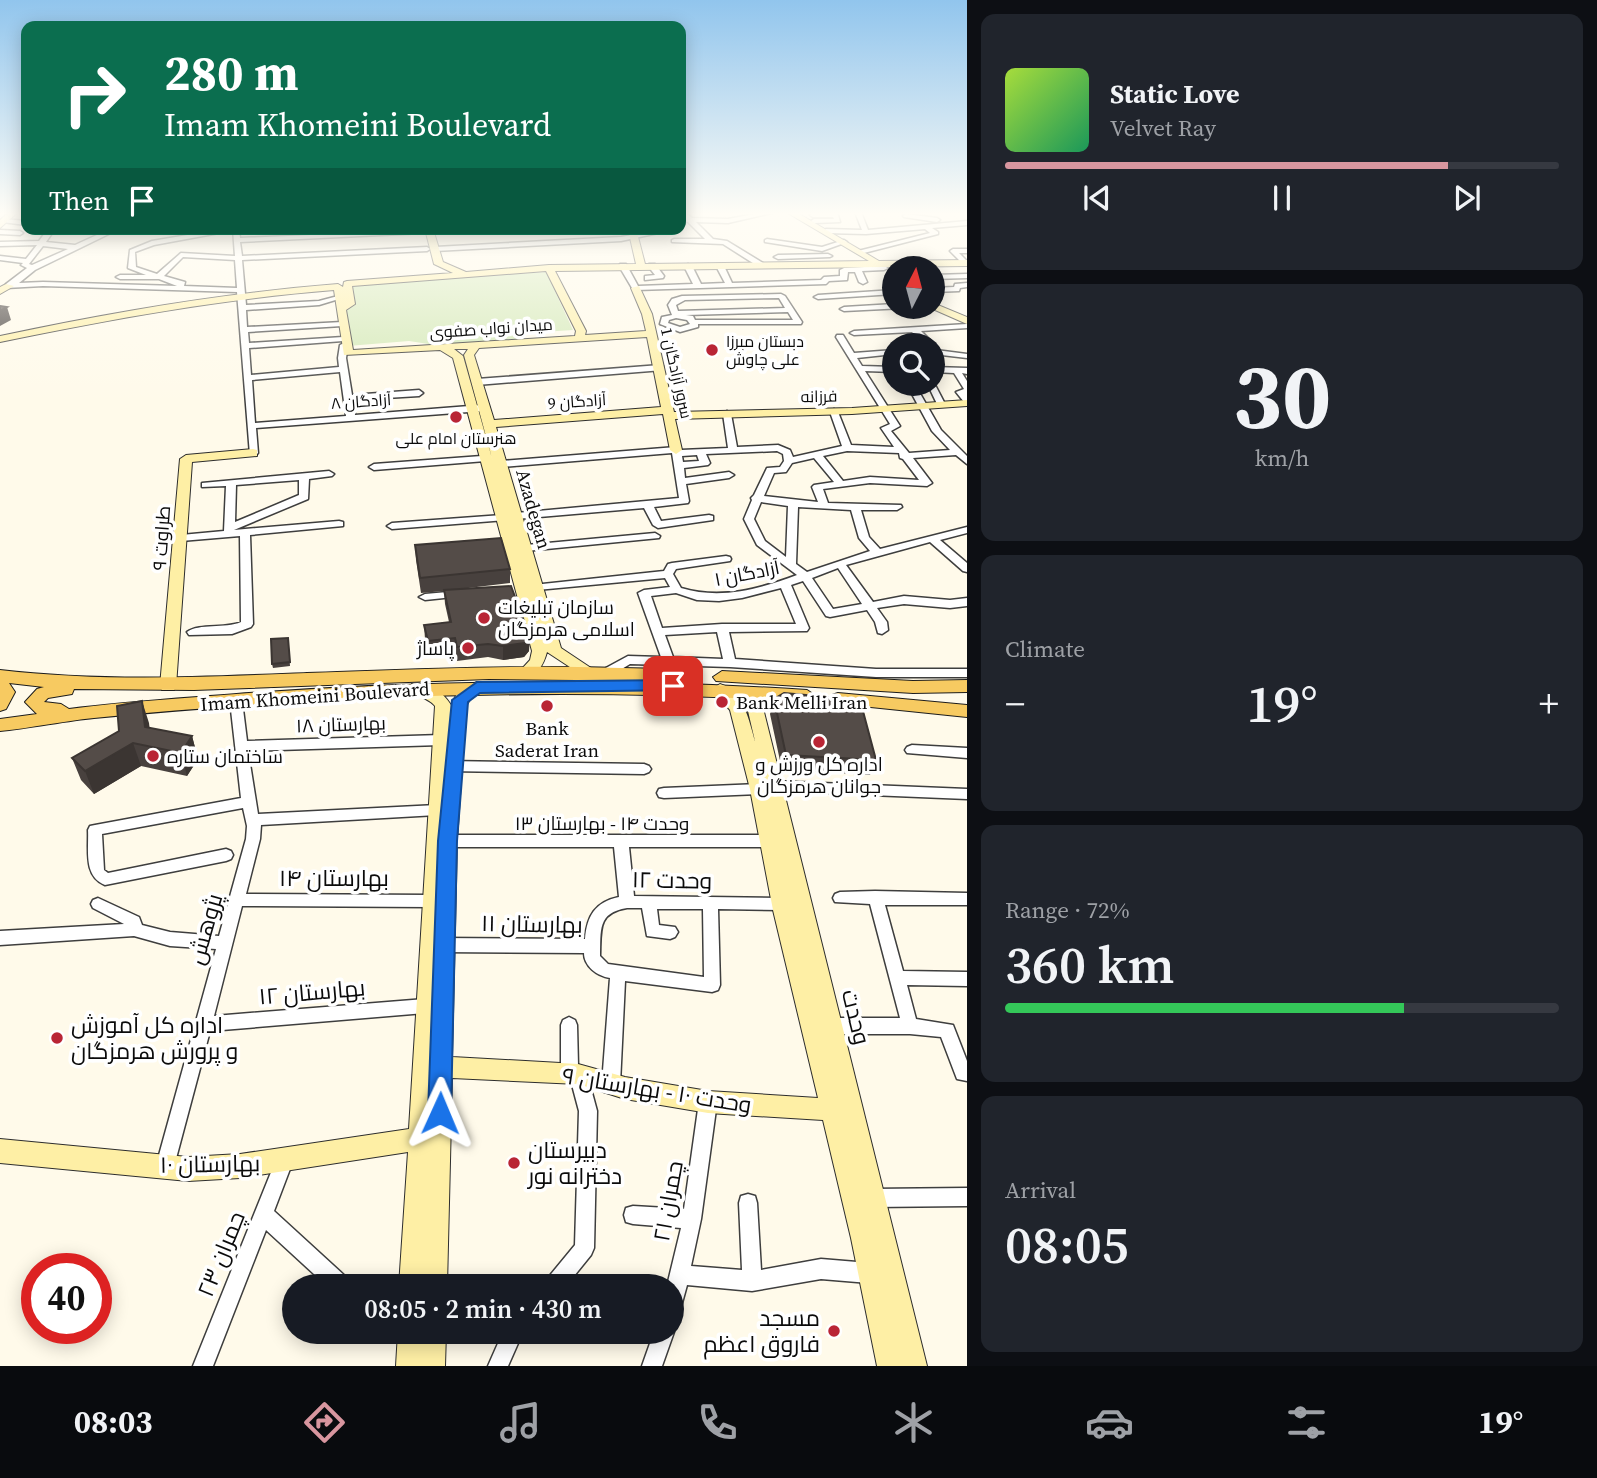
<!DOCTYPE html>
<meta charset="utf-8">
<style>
:root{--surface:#171b24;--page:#20242c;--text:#f1f3f6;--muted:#9ea1a6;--line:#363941;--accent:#d8969f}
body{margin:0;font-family:"Source Serif 4",Cairo,serif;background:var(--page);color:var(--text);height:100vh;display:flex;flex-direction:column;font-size:26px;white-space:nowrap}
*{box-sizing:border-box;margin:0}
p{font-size:23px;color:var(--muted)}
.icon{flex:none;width:38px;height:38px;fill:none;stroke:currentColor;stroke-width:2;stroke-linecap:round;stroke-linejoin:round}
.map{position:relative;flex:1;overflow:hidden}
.sheet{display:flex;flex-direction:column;gap:14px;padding:14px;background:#0d0f14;width:630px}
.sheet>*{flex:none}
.banner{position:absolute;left:21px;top:21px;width:665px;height:214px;border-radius:14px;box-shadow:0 4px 18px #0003;background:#0b6e4f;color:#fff;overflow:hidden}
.needle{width:46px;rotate:6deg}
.tools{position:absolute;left:882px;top:256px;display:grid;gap:14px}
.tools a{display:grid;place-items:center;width:63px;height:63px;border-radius:50%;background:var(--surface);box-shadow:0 4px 18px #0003;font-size:35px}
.speed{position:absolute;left:21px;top:1253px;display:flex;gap:14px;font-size:35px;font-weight:700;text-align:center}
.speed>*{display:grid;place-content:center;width:91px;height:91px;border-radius:50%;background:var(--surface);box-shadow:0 4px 18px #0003;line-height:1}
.speed .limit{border:10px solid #d22;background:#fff;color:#111}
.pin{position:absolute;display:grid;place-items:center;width:60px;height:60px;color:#fff;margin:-30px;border-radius:14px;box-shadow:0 4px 10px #0006}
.me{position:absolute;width:77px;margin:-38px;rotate:1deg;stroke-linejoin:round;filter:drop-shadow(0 0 5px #0008)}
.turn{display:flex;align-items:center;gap:24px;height:147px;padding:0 28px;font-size:32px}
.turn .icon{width:91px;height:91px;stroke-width:2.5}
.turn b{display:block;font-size:49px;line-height:60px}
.then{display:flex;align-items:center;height:66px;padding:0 28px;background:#0003;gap:14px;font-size:26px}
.big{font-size:52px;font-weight:600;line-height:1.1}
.sheet .widget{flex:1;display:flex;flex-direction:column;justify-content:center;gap:10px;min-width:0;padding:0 24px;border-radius:14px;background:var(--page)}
.sheet .dial{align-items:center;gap:0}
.dial b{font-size:91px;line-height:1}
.song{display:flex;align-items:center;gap:21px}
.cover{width:84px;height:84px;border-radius:10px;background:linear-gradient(135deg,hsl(80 70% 55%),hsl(150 70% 35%))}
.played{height:7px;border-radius:4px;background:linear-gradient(90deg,var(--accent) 80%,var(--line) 80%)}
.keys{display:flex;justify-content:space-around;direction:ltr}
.heat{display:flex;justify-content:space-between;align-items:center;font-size:38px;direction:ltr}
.charge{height:10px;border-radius:5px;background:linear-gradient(90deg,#34c759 72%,var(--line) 0)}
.trip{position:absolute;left:282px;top:1274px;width:402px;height:70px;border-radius:35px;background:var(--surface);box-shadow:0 4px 18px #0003;font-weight:600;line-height:70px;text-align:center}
.tab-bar{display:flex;height:112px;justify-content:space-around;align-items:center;background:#090b0e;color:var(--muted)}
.tab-bar .icon{width:49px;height:49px}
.tab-bar .on{color:var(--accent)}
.tab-bar b{font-size:32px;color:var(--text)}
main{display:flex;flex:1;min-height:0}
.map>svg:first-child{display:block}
.green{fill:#d2e8b5}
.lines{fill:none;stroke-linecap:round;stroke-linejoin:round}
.street-casing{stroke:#3e3e3e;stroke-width:3}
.secondary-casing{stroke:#2d2d2d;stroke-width:2}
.primary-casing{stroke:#1c1c1c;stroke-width:2}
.street{fill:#fff;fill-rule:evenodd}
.secondary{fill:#feefa5;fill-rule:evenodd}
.primary{fill:#f7ca61;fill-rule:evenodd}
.wall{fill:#48413e}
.shaded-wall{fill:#3b3532}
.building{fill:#544c48;stroke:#3b3532;stroke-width:2}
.route{fill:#1a73e8;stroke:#114b97;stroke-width:2}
.poi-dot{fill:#b92535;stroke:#fff;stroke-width:2.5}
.labels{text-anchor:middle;stroke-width:7;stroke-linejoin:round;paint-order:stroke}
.far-street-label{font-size:16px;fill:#0b0b0b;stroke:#fff}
.far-poi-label{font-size:16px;fill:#0b0b0b;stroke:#fff;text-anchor:start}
.street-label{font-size:19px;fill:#0b0b0b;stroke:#fff}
.poi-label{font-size:19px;fill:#0b0b0b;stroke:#fff;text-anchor:start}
.near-street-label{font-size:23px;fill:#0b0b0b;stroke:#fff}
.near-poi-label{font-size:23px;fill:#0b0b0b;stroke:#fff;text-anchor:start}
</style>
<main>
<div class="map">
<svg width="967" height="1366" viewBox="0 0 967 1366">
<rect width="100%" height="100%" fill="#fffaea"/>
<path class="green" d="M546,272L573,330L527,333L516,339L435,345L409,341L348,346L344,311L355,305L352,285Z"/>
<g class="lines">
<defs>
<path id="street" d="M681,212H685L692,218L728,219L765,212H776L728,223L696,222L713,239L727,241L763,263L756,265L723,244L672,242V240L674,239H705L688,222L685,221Z
M855,212H861L868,230L967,221V225L932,228L938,232V234L860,254L857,252L858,251L930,233L925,229L866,234L826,233L823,231L826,229L862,230Z
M835,213L838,215L840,222L814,223L811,221L814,219H834L833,217H813L810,215L811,214Z
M906,214L937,218L940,220L937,222L904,217L903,216Z
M4,219L26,221V225L2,222V220Z
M48,229H55L46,242L75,245L110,229H119L35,270L19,283L43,282L177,286L159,279H120L116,277L120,275H146L128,268L130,250L152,241L217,230L219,231V233L154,245L135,252L136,267L157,274L181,253L235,256L233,229H239L240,238L424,230L425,231L422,233L240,242L242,256L427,247L430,249L427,251L242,260L246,305L319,301L338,296L342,298L319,305L246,310L247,327L342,322L346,324L342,326L248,332L249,343L343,337L347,339L343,341L249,348L251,375L339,367L338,358L340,345L344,343L348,345L346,358L352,395L419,390L423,393L419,396L353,400L355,415L482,405L486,408L482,411L256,428L258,453L256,455H250L237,292L43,286L6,288V284L27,268L21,265L23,263L0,260V256L26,259L37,245L0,246V242L39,241ZM43,246L68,249L32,265L29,264ZM183,257L235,260L237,288L184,286L185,282L164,276ZM340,372L346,416L255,423L252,380Z
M427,229H445L430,232Z
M662,229H677L621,241L435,251L432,249L435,247L621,237Z
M0,230L20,231L23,233L20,235L0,234Z
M767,239L822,247L844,240L847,242L822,251L765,242V240Z
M953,249H967V253H959L966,260L964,261H960L950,251Z
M828,254L832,256L830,257L778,259L774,257L778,255Z
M620,264H626L638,286L693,284L684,266L688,264L692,266L701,284L725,283L716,266L720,264L724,266L732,283L821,280L824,277L840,276V270L844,268L884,266L888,268L884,270L862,271L867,282L863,284L859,282L855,272H848L847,280L829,281L826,284L636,290L632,288L619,266Z
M649,264H655L664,276L663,278L645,280V276L655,275L648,266Z
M967,274V278L933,279V275Z
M967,283V287L960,288L959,291L933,292V288L954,287L955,284Z
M894,290V294L818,299L814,297L818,295Z
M781,294L785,296L802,322L801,324H698V327L680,332L660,324L662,317L672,315L668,305L672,299L682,296ZM779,298L785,308L678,311L676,305L685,300ZM788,312L793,320H695L693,316L686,315ZM676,318L687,320L690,324L680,327L668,323L669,320Z
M894,304V306H908L904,308L844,311L840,309L844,307Z
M967,324V328L921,331L933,343V347V345H925L912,332L854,335L850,333L854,331Z
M837,335H843L854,353L894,350V354L857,358L862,366L894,367V372L865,371L900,426L891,431L909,453L950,450L932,431L906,383H914L941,430L967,456V464L956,455L913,458L932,483L927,486L870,483L823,489L828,503L901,505L902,507L897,510H861L869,537L880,549L967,527V533L940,540L967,563V572L963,571L930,542L846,565L873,602L904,596L950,600L967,598V606L950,608L904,604L877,608L887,622L888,630L882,634L878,633L875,622L867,610L830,617L826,616L803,581L791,585L809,628L807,631L729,632L735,659L876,669H967V677H876L730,667L630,664L612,675H604L602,672L604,669L628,656L661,657L638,593L644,590L670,587L665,578L537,590L531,587L533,585L664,571L668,564L672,563L726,556L730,557L731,559L730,561L676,569L673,574L681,588C721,600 759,589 797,575L757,545L744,519L752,500L751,498L754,495L767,468L780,467L784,461L783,454L777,451L706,454L710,463L708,465L684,468L685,478L729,472L734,475L729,478L686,484L689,501L688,503L654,507L661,521L709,515L713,516V520L658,528L653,525L644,508L516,519L511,516L516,513L679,498L672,453L501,467L496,464L501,461L676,447L681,450L728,448L723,414L727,411L731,414L737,447L778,445L790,450L793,457L842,446L830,412L834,409L838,412L851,445L894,447L881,428L890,424L836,337ZM847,451L899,453L900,458L903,459L919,480L870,477L843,481L823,456ZM697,455L699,461L683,462L682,456ZM814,458L834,482L814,485L812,487L818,502L764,496L774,473L786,472L792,463ZM761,502L788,506L786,557L765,541L754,519ZM798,507L851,510L859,538L870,551L807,572L796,564ZM838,568L862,604L833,609L812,578ZM781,588L796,624H722L662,628L651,596L676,593L697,600L719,601L742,598ZM717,632L723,659L673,657L665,635Z
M936,350L967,354V358L933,354V351Z
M660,365L663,366V370L477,385L473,382L477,379Z
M933,367L967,368V374L962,373L967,381V403L964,402L956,392L964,389L954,373L933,372Z
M933,381L945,404L944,406H938L927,383H933Z
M495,455L500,458L498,460L374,470L369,467L374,464Z
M329,471L334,474L332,476L309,479L308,499L234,530L339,521L343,522V526L250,535L253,624L251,627L232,634L189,635L187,632C199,623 225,629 241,622L240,536L181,541L176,538L181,535L224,531L226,486L202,487V483ZM299,480V495L235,522L236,485Z
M502,515L506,516V520L392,529L387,526L392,523Z
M655,533L660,536L659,538L526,551L521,548L526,545Z
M459,591L465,594L463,596L425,600L419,597L425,594Z
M236,697L242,701L247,741L441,735L446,737L447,740L446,743L441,745L248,751L258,814L437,805L442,806L444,810L442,814L437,815L261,825L260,839L246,894L431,895L436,897L438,901L436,905L431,907L242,906L214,1016L425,999L431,1001L433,1006L431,1011L425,1013L210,1031L174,1166L171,1172L165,1175L159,1172L156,1166L216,949L170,946L134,936L0,945V931L124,924L93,908L91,904L93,900L98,898L139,917L142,925L170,932L219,936L246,839L247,826L243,808L102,834L104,870L108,873L226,849L231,851L233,855L231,859L226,861L105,885C83,876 89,850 88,830L90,826L95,825L241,798L230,701Z
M912,745L967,748V758L907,753L905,750L907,747Z
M447,761L644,764L649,766L651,769L649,772L644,774L447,771L442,769L440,766L442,763Z
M773,781L967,789V799L773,791L768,790L766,786L768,782Z
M759,784L764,785L766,789L764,793L759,794L664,798L659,797L657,793L659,789L664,788Z
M440,835H769L774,837L776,841L774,845L769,847H629L634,896L781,898L786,900L788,904L786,908L781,910L718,909L720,985L718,990L712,992L625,981L620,1084L617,1090L611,1092L605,1090L602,1084L610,978C597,976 584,966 584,953L439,952L434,950L431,945L434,940L439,938L585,939C587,916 595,902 619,897L614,847H440L435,845L433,841L435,837ZM627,908H642L647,936L670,939L675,937L678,932L675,927L659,925L657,909H703L704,977L608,964L600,956C601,930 597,913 627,908Z
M875,891L967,893V905H885L903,971L967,972V986L907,985L916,1019L953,1025L967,1061V1081L957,1079L941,1037L910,1034H832L826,1031L824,1026L826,1021L832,1018H900L870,904L835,902L833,898L835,894L840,892Z
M569,1017L575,1020L577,1025L578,1066L584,1068L587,1074L597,1111L594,1248L591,1255L566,1286H544L547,1279L575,1245L579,1111L571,1081L564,1079L561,1073V1025L563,1020Z
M708,1094L714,1096L717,1102L701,1219L691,1266L742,1270L739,1203L741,1196L748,1194L755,1196L757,1203L761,1270L821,1259L869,1263L876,1266L879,1273L876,1280L869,1283L821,1279L752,1291L687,1285L679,1314L672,1317V1286H667L681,1228L633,1224L626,1222L624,1215L626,1208L633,1206L684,1209L699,1102L702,1096Z
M284,1152L290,1155L293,1161L274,1211L345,1276L348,1283L346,1286H327L266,1230L213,1366H193L278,1155Z
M967,1188V1206L872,1207L865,1205L863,1198L865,1191L872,1189Z
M672,1327L674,1332L662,1366H642L654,1332H672Z
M503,1332H523L508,1366H488Z"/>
<path id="secondary" d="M9,212H18L0,228V220Z
M786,212H796L879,261L967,260V266L555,271L586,331L585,335L646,331L642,314L631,288L639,286L652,314L674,412L852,408L967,400V406L852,414L675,419L682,450L676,454L670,450L663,414L496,427L561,648L591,668L593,672L591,676L585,677L547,652C544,663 539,674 527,677L519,672L530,660L532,651L453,358L440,350L344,355L334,290C221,299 111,319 0,342V336C112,312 224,293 338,284L343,287L344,282L347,281L453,273L434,264L425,229H433L443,262L466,272L549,265L636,264L628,229H636L645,264L869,261ZM546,271L576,331L575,336L353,350L346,310L355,304L352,286ZM647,337L661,407L494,420L474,355L479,348ZM454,349H468L464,355L493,462L463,356Z
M6,284L14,286L0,294V287Z
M933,303L967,317V324L926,306H933Z
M253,449L257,450V456L192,462L176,686L174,690H162L160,686L180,459L186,455Z
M477,682L485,687L471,698L466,706L457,841L452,1057L578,1064L625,1077L708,1091L818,1098L773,910L750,789L730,710L712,689L720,684C744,691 749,721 755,741L748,711C756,698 770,686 787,690L789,694C784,702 771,703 764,712L927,1366H877L851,1238L823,1120L708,1113L625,1099L578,1084L452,1078L447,1286H399L408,1152L240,1178L188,1181L0,1163V1139L188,1157L240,1154L409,1129L435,706C428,697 415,697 410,688L412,684C428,681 443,692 451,705L459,690Z
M398,1332H446L445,1366H396Z"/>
<path id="primary" d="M578,667L666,669L675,675L666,681L489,679L194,690L74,689L72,694L48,698L44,702L61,704L69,709C129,701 189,698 249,693C435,680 621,678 807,690L816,696L807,702C569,686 331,695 94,718C63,721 32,728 0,731V719L37,714L25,702L37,689L44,687L9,683L15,692L6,709L0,711V670C103,682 204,677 307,673C397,670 487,666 578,667Z
M722,671L913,681L967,680V692L913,693L716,681L713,677Z
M838,693L967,705V717L832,703L829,699L832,695Z"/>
</defs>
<use href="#street" class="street-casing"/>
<use href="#secondary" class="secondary-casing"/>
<use href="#primary" class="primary-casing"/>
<use href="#street" class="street"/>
<use href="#secondary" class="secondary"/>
<use href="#primary" class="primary"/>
</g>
<path class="wall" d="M415,545L510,569V583L460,589L529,651L524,657L503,660L488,657L457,661L455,652L429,655L425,639L424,625L449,622L445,604L444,591L421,593L416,560Z
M288,638L290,666L273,668L272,664Z
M774,699L876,760L870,775L782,770L770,714Z
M142,701L149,728L192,736L198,759L187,776L141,766L94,794L81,780L72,758L119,731Z"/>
<path class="shaded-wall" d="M7,307L11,320L0,326V311Z
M530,637L529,651L524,657L503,660V646Z
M142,701L149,723L152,749L145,727Z
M192,736L198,759L187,776L181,753Z
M133,743L141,766L94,794L85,771Z"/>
<path class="building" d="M0,306L7,307L0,311Z
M501,538L510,569L420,578L415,545Z
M511,586L530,637L525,643L503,646L488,644L457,647L455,638L428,641L424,625L451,622L444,590Z
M288,638L290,662L272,664L271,639Z
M784,693L860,700L876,760L786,755L774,699Z
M142,701L145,727L192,736L181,753L133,743L85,771L72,758L119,731L117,706Z"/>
<linearGradient id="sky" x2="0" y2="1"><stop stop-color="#91c5ed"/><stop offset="0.53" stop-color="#fffdf6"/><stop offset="1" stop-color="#fffdf6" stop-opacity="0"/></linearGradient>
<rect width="967" height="403" fill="url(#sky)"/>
<path class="route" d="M673,680L679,682V690L480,693L468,702L457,841L451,1113L448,1121L440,1124L432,1121L428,1113L438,841L452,700L477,682Z"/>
<g class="poi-dot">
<circle cx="712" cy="350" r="7"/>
<circle cx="456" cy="417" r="7"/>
<circle cx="484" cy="618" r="7"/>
<circle cx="468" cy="648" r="7"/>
<circle cx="722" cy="702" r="7"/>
<circle cx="547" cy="706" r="7"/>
<circle cx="819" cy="742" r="7"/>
<circle cx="153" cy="756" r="7"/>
<circle cx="57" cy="1038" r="7"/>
<circle cx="514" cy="1163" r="7"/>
<circle cx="834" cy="1331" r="7"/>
</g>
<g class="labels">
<g class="far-street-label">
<text transform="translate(491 328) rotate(-4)" y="6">میدان نواب صفوی</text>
<text transform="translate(677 373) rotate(77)" y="6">سرور آزادگان 1</text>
<text transform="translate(819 396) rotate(-1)" y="6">فرزانه</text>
<text transform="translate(361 401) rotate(-4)" y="6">آزادگان ۸</text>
<text transform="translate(577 401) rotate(-4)" y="6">آزادگان 9</text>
</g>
<g class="far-poi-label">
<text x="726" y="347">دبستان میرزا<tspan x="726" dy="18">علی چاوش</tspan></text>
<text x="456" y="444" text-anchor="middle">هنرستان امام علی</text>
</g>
<g class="street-label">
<text transform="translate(534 509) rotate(74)" y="7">Azadegan</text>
<text transform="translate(161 538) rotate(-86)" y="7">طراوت ۹</text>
<text transform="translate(747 573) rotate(-11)" y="7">آزادگان ۱</text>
<text transform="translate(315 696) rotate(-4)" y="7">Imam Khomeini Boulevard</text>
<text transform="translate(341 724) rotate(-2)" y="7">بهارستان ۱۸</text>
<text x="602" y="830">وحدت ۱۴ - بهارستان ۱۳</text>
</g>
<g class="poi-label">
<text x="498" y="614">سازمان تبلیغات<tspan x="498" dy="22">اسلامی هرمزگان</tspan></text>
<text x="454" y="655" text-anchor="end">پاساژ</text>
<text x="736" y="709">Bank Melli Iran</text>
<text x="547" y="735" text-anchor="middle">Bank<tspan x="547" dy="22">Saderat Iran</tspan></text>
<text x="167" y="763">ساختمان ستاره</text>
<text x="819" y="771" text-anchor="middle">اداره کل ورزش و<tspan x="819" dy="22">جوانان هرمزگان</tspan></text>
</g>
<g class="near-street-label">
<text x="334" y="886">بهارستان ۱۴</text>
<text transform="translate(672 880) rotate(1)" y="8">وحدت ۱۲</text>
<text transform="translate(532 924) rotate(1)" y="8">بهارستان ۱۱</text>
<text transform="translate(205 929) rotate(-74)" y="8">پژوهش</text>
<text transform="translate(312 992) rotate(-5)" y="8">بهارستان ۱۲</text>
<text transform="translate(856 1017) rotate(76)" y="8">وحدت</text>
<text transform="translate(657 1090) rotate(9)" y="8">وحدت ۱۰ - بهارستان ۹</text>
<text transform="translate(210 1164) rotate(-1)" y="8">بهارستان ۱۰</text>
<text transform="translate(668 1201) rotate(-80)" y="8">چمران ۲۱</text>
<text transform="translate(221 1254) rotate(-68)" y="8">چمران ۲۳</text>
</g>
<g class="near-poi-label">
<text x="71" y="1033">اداره کل آموزش<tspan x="71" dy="26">و پرورش هرمزگان</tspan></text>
<text x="528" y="1158">دبیرستان<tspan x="528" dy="26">دخترانه نور</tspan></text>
<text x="820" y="1326" text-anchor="end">مسجد<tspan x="820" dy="26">فاروق اعظم</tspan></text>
</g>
</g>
</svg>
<div class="tools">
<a><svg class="needle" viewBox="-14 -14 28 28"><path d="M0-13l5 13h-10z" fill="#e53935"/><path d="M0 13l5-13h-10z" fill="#9ea1a6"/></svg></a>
<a><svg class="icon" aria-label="search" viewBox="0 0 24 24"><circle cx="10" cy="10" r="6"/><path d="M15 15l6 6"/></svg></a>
</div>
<div class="speed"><div class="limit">40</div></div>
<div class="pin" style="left:673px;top:686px;background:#d93025"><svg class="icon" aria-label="arrive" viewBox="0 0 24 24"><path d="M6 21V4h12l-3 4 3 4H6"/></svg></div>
<svg class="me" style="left:440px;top:1113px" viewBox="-20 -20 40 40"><path d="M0-17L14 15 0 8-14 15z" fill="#1a73e8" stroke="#fff" stroke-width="4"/></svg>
<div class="trip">08:05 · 2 min · 430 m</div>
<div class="banner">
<div class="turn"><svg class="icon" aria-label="right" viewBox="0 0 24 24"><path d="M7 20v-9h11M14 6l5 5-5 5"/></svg><div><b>280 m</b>Imam Khomeini Boulevard</div></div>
<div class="then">Then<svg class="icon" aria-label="arrive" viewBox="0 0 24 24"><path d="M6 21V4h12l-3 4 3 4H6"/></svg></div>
</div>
</div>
<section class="sheet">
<div class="widget">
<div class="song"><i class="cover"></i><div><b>Static Love</b><p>Velvet Ray</p></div></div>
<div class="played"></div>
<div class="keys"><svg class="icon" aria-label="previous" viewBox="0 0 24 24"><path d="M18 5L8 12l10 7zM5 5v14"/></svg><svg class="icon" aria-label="pause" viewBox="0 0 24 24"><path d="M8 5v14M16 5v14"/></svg><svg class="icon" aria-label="next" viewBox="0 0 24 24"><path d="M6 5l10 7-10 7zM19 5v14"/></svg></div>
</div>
<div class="widget dial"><b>30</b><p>km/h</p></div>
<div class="widget"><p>Climate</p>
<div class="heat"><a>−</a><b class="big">19°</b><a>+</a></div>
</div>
<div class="widget"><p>Range · 72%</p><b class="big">360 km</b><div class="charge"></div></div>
<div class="widget"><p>Arrival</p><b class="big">08:05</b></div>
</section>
</main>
<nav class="tab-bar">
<b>08:03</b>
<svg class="icon on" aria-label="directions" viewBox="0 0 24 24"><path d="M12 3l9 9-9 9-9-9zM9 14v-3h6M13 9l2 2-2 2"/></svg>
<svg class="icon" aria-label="music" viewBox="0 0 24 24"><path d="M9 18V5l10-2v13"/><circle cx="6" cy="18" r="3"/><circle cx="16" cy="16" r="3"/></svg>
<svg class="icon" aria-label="phone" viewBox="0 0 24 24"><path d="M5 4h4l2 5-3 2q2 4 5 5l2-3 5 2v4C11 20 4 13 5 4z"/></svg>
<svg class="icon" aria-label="climate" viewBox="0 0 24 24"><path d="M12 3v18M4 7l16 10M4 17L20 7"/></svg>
<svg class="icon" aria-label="car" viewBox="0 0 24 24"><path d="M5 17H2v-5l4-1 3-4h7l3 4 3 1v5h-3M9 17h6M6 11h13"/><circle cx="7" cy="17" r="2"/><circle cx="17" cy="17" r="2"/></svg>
<svg class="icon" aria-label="filters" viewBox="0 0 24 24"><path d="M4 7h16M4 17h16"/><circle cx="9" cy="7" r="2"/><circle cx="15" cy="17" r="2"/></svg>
<b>19°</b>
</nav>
